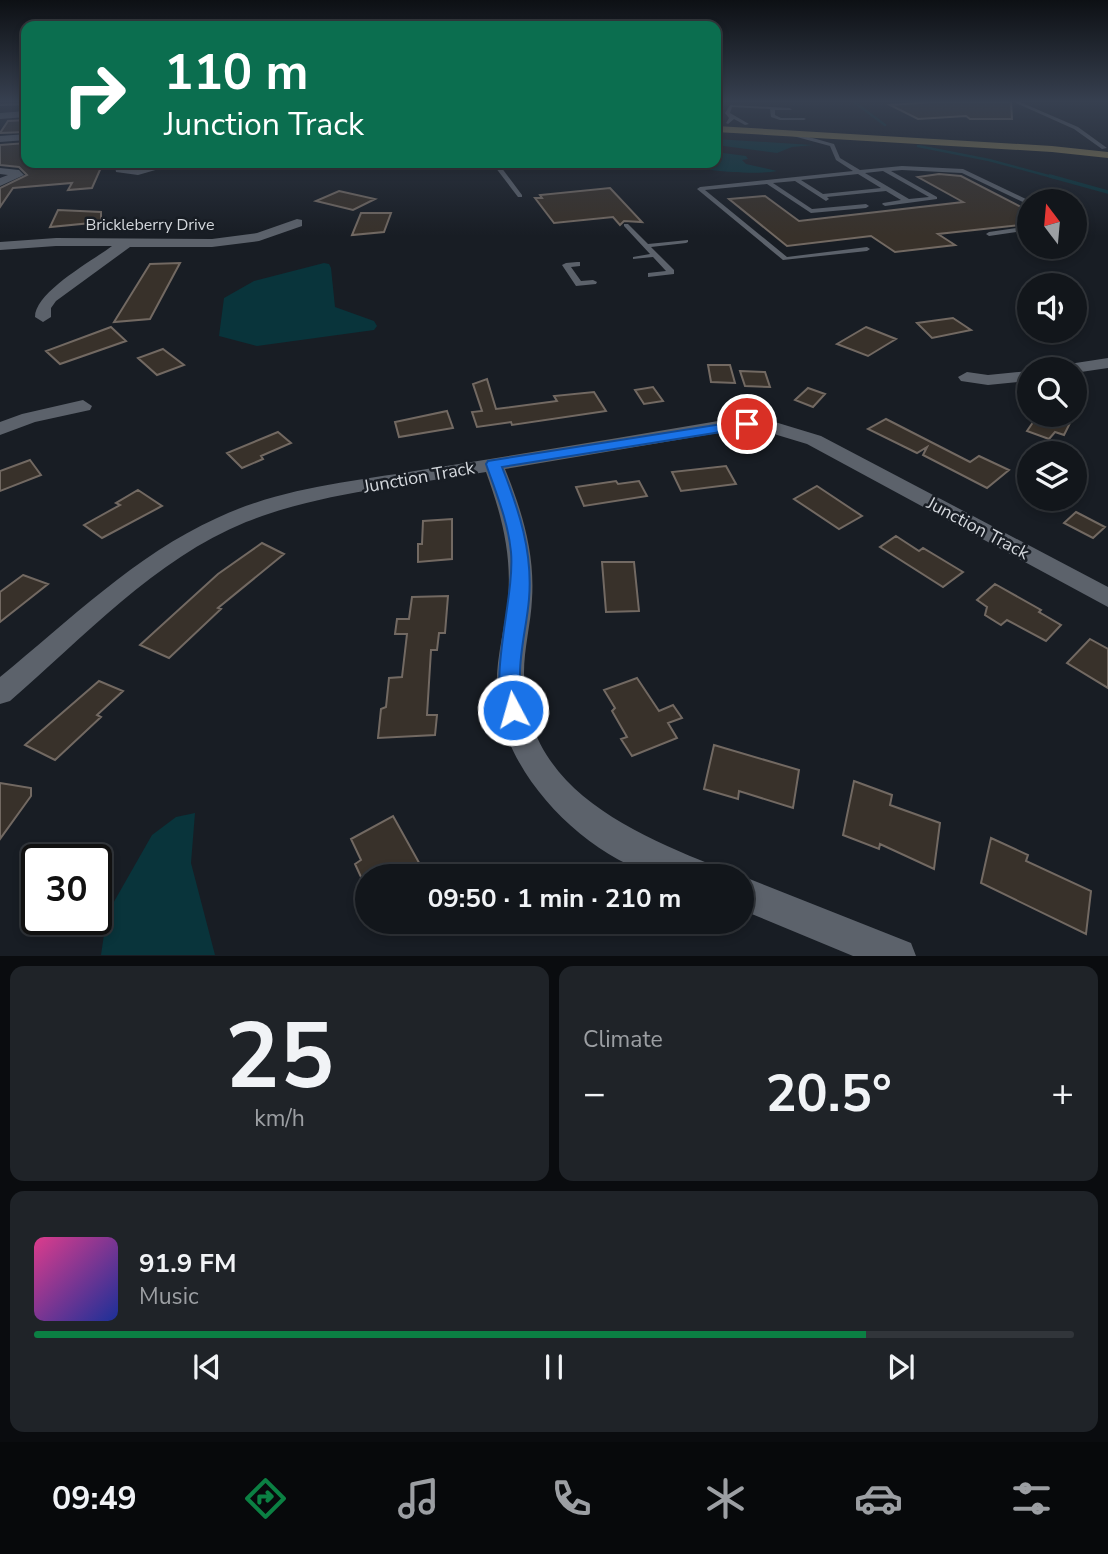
<!DOCTYPE html>
<meta charset="utf-8">
<style>
:root{--surface:#12161b;--page:#1f2328;--text:#f1f3f6;--muted:#9c9fa3;--line:#31353a;--accent:#0b8043}
body{margin:0;font-family:"Nunito Sans",sans-serif;background:var(--page);color:var(--text);height:100vh;display:flex;flex-direction:column;font-size:26px;white-space:nowrap}
*{box-sizing:border-box;margin:0}
p{font-size:23px;color:var(--muted)}
.icon{flex:none;width:38px;height:38px;fill:none;stroke:currentColor;stroke-width:2;stroke-linecap:round;stroke-linejoin:round}
.map{position:relative;height:956px;overflow:hidden}
.sheet{display:flex;flex-direction:column;gap:10px;padding:10px;background:#0a0c0f;flex:1}
.sheet>*{flex:none}
.guide{position:absolute;left:21px;top:21px;width:700px;height:147px;border-radius:14px;box-shadow:0 4px 10px #0003,0 0 0 2px var(--line);background:#0b6e4f;color:#fff;overflow:hidden}
.needle{width:46px;rotate:344deg}
.buttons{position:absolute;left:1017px;top:189px;display:grid;gap:14px}
.buttons a{display:grid;place-items:center;width:70px;height:70px;border-radius:50%;background:var(--surface);box-shadow:0 4px 10px #0003,0 0 0 2px var(--line);font-size:35px}
.speed{position:absolute;left:21px;top:844px;display:flex;gap:14px;font-size:35px;font-weight:700;text-align:center}
.speed>*{display:grid;place-content:center;width:91px;height:91px;border-radius:50%;background:var(--surface);box-shadow:0 4px 10px #0003,0 0 0 2px var(--line);line-height:1}
.speed .limit{border:4px solid #111;border-radius:10px;background:#fff;color:#111}
.pin{position:absolute;display:grid;place-items:center;width:60px;height:60px;color:#fff;margin:-30px;border:4px solid #fff;border-radius:50%;box-shadow:0 2px 7px #0007}
.me{position:absolute;width:77px;margin:-38px;rotate:354deg;stroke-linejoin:round;filter:drop-shadow(0 0 5px #0008)}
.turn{display:flex;align-items:center;gap:24px;height:147px;padding:0 28px;font-size:32px}
.turn .icon{width:91px;height:91px;stroke-width:2.5}
.turn b{display:block;font-size:49px;line-height:60px}
.big{font-size:52px;font-weight:700;line-height:1.1}
.sheet .tile{flex:1;display:flex;flex-direction:column;justify-content:center;gap:10px;min-width:0;padding:0 24px;border-radius:14px;background:var(--page)}
.sheet .dial{align-items:center;gap:0}
.dial b{font-size:91px;line-height:1}
.song{display:flex;align-items:center;gap:21px}
.cover{width:84px;height:84px;border-radius:10px;background:linear-gradient(135deg,hsl(330 70% 55%),hsl(230 70% 35%))}
.played{height:7px;border-radius:4px;background:linear-gradient(90deg,var(--accent) 80%,var(--line) 80%)}
.keys{display:flex;justify-content:space-around;direction:ltr}
.heat{display:flex;justify-content:space-between;align-items:center;font-size:38px;direction:ltr}
.sheet .tiles{flex:1;display:grid;gap:10px;grid-template-columns:1fr 1fr}
.tile:last-child{grid-column:span 2}
.trip{position:absolute;left:355px;top:864px;width:399px;height:70px;border-radius:35px;background:var(--surface);box-shadow:0 4px 10px #0003,0 0 0 2px var(--line);font-weight:700;line-height:70px;text-align:center}
.tabs{display:flex;height:112px;justify-content:space-around;align-items:center;background:#07090b;color:var(--muted)}
.tabs .icon{width:49px;height:49px}
.tabs .current{color:var(--accent)}
.tabs b{font-size:32px;color:var(--text)}
.map>svg:first-child{display:block}
.water{fill:#09343b}
.lines{fill:none;stroke-linecap:round;stroke-linejoin:round}
.stream-far1{stroke:#09343b;stroke-width:2.5}
.stream{stroke:#09343b;stroke-width:3.5}
.building{fill:#38312a;stroke:#726962;stroke-width:2}
.service{fill:#5c626b;fill-rule:evenodd}
.minor{fill:#5c626b;fill-rule:evenodd}
.primary{fill:#86794f;fill-rule:evenodd}
.route{fill:#1a73e8;stroke:#114b97;stroke-width:2}
.labels{text-anchor:middle;stroke-width:5;stroke-linejoin:round;paint-order:stroke}
.far-street-label{font-size:16px;fill:#d3d7dc;stroke:#181d24}
.street-label{font-size:18px;fill:#d3d7dc;stroke:#181d24}
</style>
<div class="map">
<svg width="1108" height="956" viewBox="0 0 1108 956">
<rect width="100%" height="100%" fill="#181d24"/>
<path class="water" d="M716,139L813,145L792,147L777,153L716,145Z
M716,152L746,156L748,159L742,160L746,164L777,171C758,175 700,172 684,163H716Z
M324,263L329,264L331,268L335,307L374,321L377,326L374,330L257,346L219,336L224,298L254,281Z
M195,813L191,863L215,955H101L107,914L152,835L176,817Z"/>
<g class="lines">
<path class="stream-far1" d="M854,102L885,125
M918,146L989,160L1056,178"/>
<path class="stream" d="M1050,176L1108,192"/>
</g>
<path class="building" d="M933,102H1011L1012,119H970L966,116L918,119L890,105Z
M26,120V132L0,133L8,121Z
M26,143V163H103L92,188L68,190L72,183L13,188L0,207V188L27,175L19,167L0,165V145Z
M939,174L961,176L1029,211V224L938,234L955,245L895,252L871,236L787,246L729,199L765,196L799,221L963,202L918,177Z
M610,188L642,222L624,221L620,225L613,217L554,223L535,198H542L540,195Z
M339,191L375,199L353,210L316,201Z
M58,210L101,212V222L50,227Z
M361,213H391L384,232L352,235Z
M180,263L150,319L114,322L150,264Z
M953,318L971,330L932,338L917,323Z
M111,327L126,341L60,364L46,351Z
M866,327L896,339L868,356L837,344Z
M163,349L184,365L157,375L138,358Z
M708,365H730L735,383L711,382Z
M740,371L765,372L770,387L745,386Z
M487,379L496,409L557,401L554,396L594,392L606,411L512,425L511,422L477,427L472,412L482,411L473,384Z
M653,387L663,401L644,404L635,390Z
M808,388L825,394L813,407L795,400Z
M447,411L453,428L399,437L395,422Z
M1038,415L1052,418L1062,415L1072,419L1064,435L1055,432L1049,439L1027,431Z
M886,419L970,462L979,456L1009,470L987,488L923,455L927,447L917,453L868,429Z
M278,432L291,443L261,456L263,459L242,468L227,453Z
M30,460L41,475L0,491V471Z
M726,466L736,484L681,491L672,472Z
M616,481L618,484L639,481L647,496L584,506L576,487Z
M817,486L862,516L839,529L794,499Z
M138,490L162,506L102,538L84,525L120,505L116,503Z
M1076,512L1105,527L1093,538L1064,523Z
M452,519V559L418,562V544H422L423,521Z
M896,536L919,551L923,548L963,572L943,587L880,547Z
M262,543L284,554L218,608L221,609L169,658L140,645L218,574Z
M602,562H634L639,611L606,612Z
M23,575L48,584L0,622V592Z
M995,584L1041,610L1039,612L1061,625L1046,641L1007,620L1001,625L985,615L987,607L977,600Z
M448,596L445,633H439L437,650H431L427,715H437L435,735L378,738L381,709L386,707L389,678L402,677L407,634H395L397,619H409L412,597Z
M1090,639L1108,649V688L1067,663Z
M637,678L659,711L673,705L682,718L668,723L677,738L632,756L621,739L627,737L612,711L615,708L604,690Z
M99,681L123,691L97,715L101,717L55,760L25,745Z
M714,745L799,770L793,808L739,791L738,799L704,789Z
M854,781L892,795L890,805L940,823L934,869L880,844L879,849L843,835Z
M0,783L31,788V796L0,839Z
M393,816L427,877H361L355,864L361,860L351,839Z
M991,838L1028,855L1026,861L1091,891L1086,934L981,883Z"/>
<g class="lines">
<path class="service" d="M1014,102H1020L1078,127L1107,148L1102,149L1074,129Z
M26,103V105L0,106V104Z
M730,105L790,108L792,110H775V115L781,118H804L806,119L804,120H780L771,117L770,109L732,107L730,113L749,124L745,125L734,119L728,124L726,123L729,118L725,113Z
M795,133L834,144L840,158L860,170L902,166L963,169L1030,201L1029,205L1027,204L962,173L902,170L891,171L937,197V199L885,206L882,204L883,203L901,200L886,191L827,197L829,199L826,201L795,181L773,183L812,209L866,204L869,206L866,208L811,213L767,184L705,190L787,257L867,247L870,249L867,251L783,260L697,189L700,187L853,171L836,160L830,146L793,136ZM883,171L929,197L909,199L865,173ZM858,174L881,188L823,194L801,180Z
M492,163H498L522,195V197H518Z
M624,224H628L648,244L688,240V242L686,243L651,247L674,270V274L648,277V273L666,271L653,257L633,259V257L650,254L624,226Z
M1029,226V230L989,236L986,234L989,232Z
M577,262H580V266L571,267L581,281L593,280L597,282L596,284L576,286L562,265L566,263Z"/>
<path class="minor" d="M26,111V117L0,119V113Z
M26,134V140L0,142V136Z
M119,163H133L127,167C141,169 150,162 163,163L159,169L138,175L116,172L115,166Z
M0,168L19,170L24,175L0,186V178L8,175L0,174Z
M297,219L302,220V226L259,241L212,247H130L56,301L51,308V317L43,322L35,317C35,292 92,261 112,246H56L0,250V242L56,238L212,239L257,233Z
M1108,358V368L1074,373V369H1060L1069,364Z
M1029,371V381L988,385L961,381L958,377L967,372L988,375Z
M83,400L92,406L90,410L35,422L0,435V422L22,414Z
M730,419H765L821,436L1108,587V607L807,444L764,431H730L505,469C522,511 535,553 532,599C531,623 524,648 524,673C524,785 624,829 712,865L717,877C699,877 675,881 658,876C583,855 502,772 497,693C495,660 505,630 508,598C512,554 501,513 486,472C409,485 318,493 246,522C155,559 83,638 10,701L0,704V677C69,621 135,555 217,518C282,487 357,481 427,469C528,453 629,436 730,419Z
M742,876L911,943L916,956H853L742,910Z"/>
<path class="primary" d="M716,126L1052,146L1108,152V158L1052,152L716,132Z"/>
</g>
<linearGradient id="sky" x2="0" y2="1"><stop stop-color="#0d1014"/><stop offset="0.43" stop-color="#374050"/><stop offset="1" stop-color="#374050" stop-opacity="0"/></linearGradient>
<rect width="1108" height="236" fill="url(#sky)"/>
<path class="route" d="M747,420L754,424L752,427L502,467C519,510 533,552 529,599C527,624 520,649 520,674C520,688 527,704 521,717L513,719L506,717C487,679 515,598 511,552C508,521 496,493 486,464L488,461Z"/>
<g class="labels">
<g class="far-street-label">
<text x="150" y="230">Brickleberry Drive</text>
</g>
<g class="street-label">
<text transform="translate(419 477) rotate(-10)" y="6">Junction Track</text>
<text transform="translate(978 528) rotate(28)" y="6">Junction Track</text>
</g>
</g>
</svg>
<div class="buttons">
<a><svg class="needle" viewBox="-14 -14 28 28"><path d="M0-13l5 13h-10z" fill="#e53935"/><path d="M0 13l5-13h-10z" fill="#9c9fa3"/></svg></a>
<a><svg class="icon" aria-label="sound" viewBox="0 0 24 24"><path d="M4 9h4l5-4v14l-5-4H4zM17 9q2 3 0 6"/></svg></a>
<a><svg class="icon" aria-label="search" viewBox="0 0 24 24"><circle cx="10" cy="10" r="6"/><path d="M15 15l6 6"/></svg></a>
<a><svg class="icon" aria-label="layers" viewBox="0 0 24 24"><path d="M12 4l9 5-9 5-9-5zM3 14l9 5 9-5"/></svg></a>
</div>
<div class="speed"><div class="limit">30</div></div>
<div class="pin" style="left:747px;top:424px;background:#d93025"><svg class="icon" aria-label="arrive" viewBox="0 0 24 24"><path d="M6 21V4h12l-3 4 3 4H6"/></svg></div>
<svg class="me" style="left:513px;top:710px" viewBox="-20 -20 40 40"><circle r="17" fill="#1a73e8" stroke="#fff" stroke-width="3"/><path d="M0-11L8 9 0 5-8 9z" fill="#fff"/></svg>
<div class="trip">09:50 · 1 min · 210 m</div>
<div class="guide">
<div class="turn"><svg class="icon" aria-label="right" viewBox="0 0 24 24"><path d="M7 20v-9h11M14 6l5 5-5 5"/></svg><div><b>110 m</b>Junction Track</div></div>
</div>
</div>
<section class="sheet">
<div class="tiles">
<div class="tile dial"><b>25</b><p>km/h</p></div>
<div class="tile"><p>Climate</p>
<div class="heat"><a>−</a><b class="big">20.5°</b><a>+</a></div>
</div>
<div class="tile">
<div class="song"><i class="cover"></i><div><b>91.9 FM</b><p>Music</p></div></div>
<div class="played"></div>
<div class="keys"><svg class="icon" aria-label="previous" viewBox="0 0 24 24"><path d="M18 5L8 12l10 7zM5 5v14"/></svg><svg class="icon" aria-label="pause" viewBox="0 0 24 24"><path d="M8 5v14M16 5v14"/></svg><svg class="icon" aria-label="next" viewBox="0 0 24 24"><path d="M6 5l10 7-10 7zM19 5v14"/></svg></div>
</div>
</div>
</section>
<nav class="tabs">
<b>09:49</b>
<svg class="icon current" aria-label="directions" viewBox="0 0 24 24"><path d="M12 3l9 9-9 9-9-9zM9 14v-3h6M13 9l2 2-2 2"/></svg>
<svg class="icon" aria-label="music" viewBox="0 0 24 24"><path d="M9 18V5l10-2v13"/><circle cx="6" cy="18" r="3"/><circle cx="16" cy="16" r="3"/></svg>
<svg class="icon" aria-label="phone" viewBox="0 0 24 24"><path d="M5 4h4l2 5-3 2q2 4 5 5l2-3 5 2v4C11 20 4 13 5 4z"/></svg>
<svg class="icon" aria-label="climate" viewBox="0 0 24 24"><path d="M12 3v18M4 7l16 10M4 17L20 7"/></svg>
<svg class="icon" aria-label="car" viewBox="0 0 24 24"><path d="M5 17H2v-5l4-1 3-4h7l3 4 3 1v5h-3M9 17h6M6 11h13"/><circle cx="7" cy="17" r="2"/><circle cx="17" cy="17" r="2"/></svg>
<svg class="icon" aria-label="filters" viewBox="0 0 24 24"><path d="M4 7h16M4 17h16"/><circle cx="9" cy="7" r="2"/><circle cx="15" cy="17" r="2"/></svg>
</nav>
